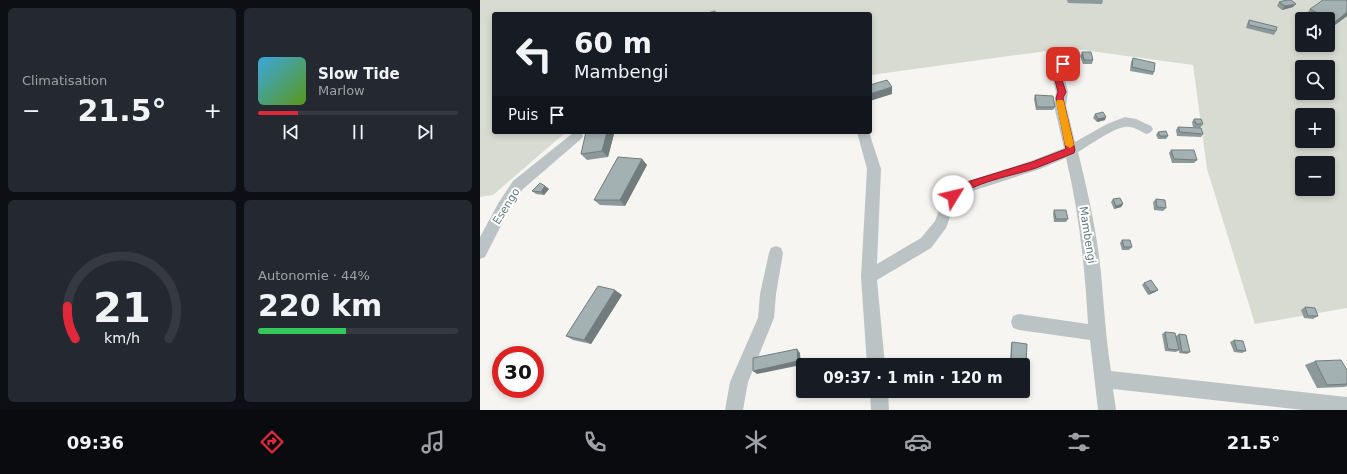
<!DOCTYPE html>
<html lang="fr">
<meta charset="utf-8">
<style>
:root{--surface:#171b24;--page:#242831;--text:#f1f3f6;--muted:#9ea1a6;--line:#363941;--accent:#df293a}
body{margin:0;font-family:"DejaVu Sans",sans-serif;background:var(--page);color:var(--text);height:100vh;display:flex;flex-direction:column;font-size:15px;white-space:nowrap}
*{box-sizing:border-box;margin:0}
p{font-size:13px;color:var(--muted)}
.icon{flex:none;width:22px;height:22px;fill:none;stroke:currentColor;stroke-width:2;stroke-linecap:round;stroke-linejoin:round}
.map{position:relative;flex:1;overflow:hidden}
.details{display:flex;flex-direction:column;gap:8px;padding:8px;background:#0d0f14;width:480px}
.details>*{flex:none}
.top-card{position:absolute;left:12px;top:12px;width:380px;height:122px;border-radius:4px;box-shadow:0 2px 6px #0003;background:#171b24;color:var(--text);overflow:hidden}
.tools{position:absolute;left:815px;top:12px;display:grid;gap:8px}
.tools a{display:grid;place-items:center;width:40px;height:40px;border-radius:4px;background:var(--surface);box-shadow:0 2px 6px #0003;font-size:20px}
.speed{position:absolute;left:12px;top:346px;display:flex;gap:8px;font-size:20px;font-weight:700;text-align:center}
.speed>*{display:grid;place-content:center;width:52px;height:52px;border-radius:50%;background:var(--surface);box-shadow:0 2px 6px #0003;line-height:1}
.speed .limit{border:6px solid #d22;background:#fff;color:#111}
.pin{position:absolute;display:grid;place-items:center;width:34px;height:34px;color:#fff;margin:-17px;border-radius:8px;box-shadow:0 2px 6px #0006}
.me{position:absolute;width:44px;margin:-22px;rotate:54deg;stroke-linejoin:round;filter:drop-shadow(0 0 3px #0008)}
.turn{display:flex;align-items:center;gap:14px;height:84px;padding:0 16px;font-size:18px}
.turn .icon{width:52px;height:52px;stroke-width:2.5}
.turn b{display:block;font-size:28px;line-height:34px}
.then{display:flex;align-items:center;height:38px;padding:0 16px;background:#0003;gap:8px;font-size:15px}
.big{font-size:30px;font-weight:800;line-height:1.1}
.details .widget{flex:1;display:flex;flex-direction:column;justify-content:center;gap:6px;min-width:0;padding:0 14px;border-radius:6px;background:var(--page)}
.details .dial{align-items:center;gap:0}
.dial svg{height:104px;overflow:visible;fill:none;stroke:var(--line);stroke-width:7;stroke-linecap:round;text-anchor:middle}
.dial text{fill:var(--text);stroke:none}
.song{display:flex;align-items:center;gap:12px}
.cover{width:48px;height:48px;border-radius:6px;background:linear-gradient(135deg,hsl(200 70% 55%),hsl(90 70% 35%))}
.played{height:4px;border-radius:2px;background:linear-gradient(90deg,var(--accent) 20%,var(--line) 20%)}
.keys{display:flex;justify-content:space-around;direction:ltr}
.heat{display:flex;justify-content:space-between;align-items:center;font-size:22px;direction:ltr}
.charge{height:6px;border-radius:3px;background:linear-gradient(90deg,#34c759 44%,var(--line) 0)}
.details .tiles{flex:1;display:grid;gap:8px;grid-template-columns:repeat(2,1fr)}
.trip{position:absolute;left:316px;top:358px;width:234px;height:40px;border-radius:4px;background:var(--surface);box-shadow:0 2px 6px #0003;font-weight:800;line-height:40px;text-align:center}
.tab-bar{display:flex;height:64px;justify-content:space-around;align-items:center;background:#090b0e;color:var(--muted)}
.tab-bar .icon{width:28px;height:28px}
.tab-bar .current{color:var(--accent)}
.tab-bar b{font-size:18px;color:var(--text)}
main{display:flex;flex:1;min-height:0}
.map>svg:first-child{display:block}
.green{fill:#d8dbd2;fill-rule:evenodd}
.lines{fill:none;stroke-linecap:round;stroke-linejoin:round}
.street{fill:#bcc3c5;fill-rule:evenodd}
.wall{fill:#8c9899}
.shaded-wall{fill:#727c7d}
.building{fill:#a3b1b2;stroke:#727c7d}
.route{fill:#df293a;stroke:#911b26}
.slow{fill:#f59e0b}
.labels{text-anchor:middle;stroke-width:4;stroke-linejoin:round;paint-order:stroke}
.street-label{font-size:11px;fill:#617a7d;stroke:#fff}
</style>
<main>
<section class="details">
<div class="tiles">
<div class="widget"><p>Climatisation</p>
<div class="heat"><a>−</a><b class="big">21.5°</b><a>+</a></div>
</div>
<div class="widget">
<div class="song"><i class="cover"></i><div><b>Slow Tide</b><p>Marlow</p></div></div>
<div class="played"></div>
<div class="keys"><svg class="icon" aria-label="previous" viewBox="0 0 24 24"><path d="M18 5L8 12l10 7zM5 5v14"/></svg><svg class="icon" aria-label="pause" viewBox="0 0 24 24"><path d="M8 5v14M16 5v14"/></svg><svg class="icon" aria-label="next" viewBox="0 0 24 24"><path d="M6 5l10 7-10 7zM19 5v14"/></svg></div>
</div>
<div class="widget dial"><svg viewBox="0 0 100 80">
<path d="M14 69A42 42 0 1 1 86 69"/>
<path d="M14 69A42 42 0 0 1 8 44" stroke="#df293a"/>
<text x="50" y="56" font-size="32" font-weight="700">21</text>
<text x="50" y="72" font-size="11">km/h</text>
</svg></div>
<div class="widget"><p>Autonomie · 44%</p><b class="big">220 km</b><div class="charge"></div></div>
</div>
</section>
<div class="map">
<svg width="867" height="410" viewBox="0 0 867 410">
<rect width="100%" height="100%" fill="#f6f5f2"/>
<path class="green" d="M0,0H867V308L775,324L727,169L713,65L588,48L391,75L390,14H14V132H86L13,195L0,197ZM822,19H848V45H822ZM822,67H848V93H822ZM822,115H848V141H822ZM822,163H848V189H822Z"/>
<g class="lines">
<path class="street" d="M583,60L587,61L589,64L585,80L588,92L586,106L595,142L627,124L645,117L656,119L671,126L673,129L671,132L667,134C661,132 655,127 649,127C637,125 609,146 598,152C608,192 617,233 621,273C624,306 626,339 631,371L867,397V410H823L633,389L636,410H618L610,340L539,330L533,328L531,322L533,316L539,314L608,324C605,268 599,212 586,158L560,169L483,194L474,206L466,228L451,248L397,280L405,365H387L381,277L387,169L377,132H389L401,169L397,264L441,238L455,221L463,200L473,186L551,161L584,148L574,106L576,92L573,80L579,61Z
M93,133H101L103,136L101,139L43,189L29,210L5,257L0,259V237L19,202L33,181Z
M296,246L301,248L303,253L296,294L294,318L268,382L263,410H245L250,382L278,318L280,294L289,253L291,248Z
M390,391H408L409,410H391Z"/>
</g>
<path class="wall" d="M587,0H623L622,4L588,3Z
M799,2L813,7L802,10L797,6Z
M830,9L867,16L848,30V19H823Z
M769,20L796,31L794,35L766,28L767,24Z
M602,52L613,60L612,64H603L600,56Z
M653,58L674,72L673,75L650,71L651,62Z
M555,95L575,107L573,110H556L554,99Z
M615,114L625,120L617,122L613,118Z
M714,119L723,124L720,128L713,127L712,122Z
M698,127L723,134L721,137L697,136L696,130Z
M106,132H132L134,134L128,157L107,160L101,154Z
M678,132L688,136L686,139H678L676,135Z
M691,150L717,160L714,163H692L689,153Z
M162,159L167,165L145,206L120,205L114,200Z
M65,186L69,189L64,195L56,194L52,191Z
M633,199L643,204L641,207L634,209L631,202Z
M676,199L686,208L683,211L674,210L673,202Z
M574,210L588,219L586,222H574L573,213Z
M642,240L652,247L649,250H642L640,243Z
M664,283L678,290L675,292L668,295L662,285Z
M142,295L111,344L93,340L86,336Z
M825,307L838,316L833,319L824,318L821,310Z
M685,332L696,336L699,334L710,352L707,354L699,353V350L696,352L685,351L682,334Z
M754,340L766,351L762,353L754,352L750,342Z
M532,342L546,364L545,366H543V365L530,364L531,344Z
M835,361L867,370V386L864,387L837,388L825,365Z"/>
<path class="shaded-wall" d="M816,4L813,7L802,10L805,6Z
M867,12V16L848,30L855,22Z
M412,87V94L390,101V94Z
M626,117L625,120L617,122L618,119Z
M127,132H132L134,134L128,157L122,151Z
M162,159L167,165L145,206L140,200Z
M65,186L69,189L64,195L61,192Z
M643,204L641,207L634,209L636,206Z
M135,290L142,295L111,344L104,340Z
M678,290L675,292L668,295L671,292Z
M317,349L320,353L321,365L277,374L273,371Z"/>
<path class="building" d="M807,0H811L816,4L805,6L799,2Z
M843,0H867V12L855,22L830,9Z
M235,11L236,14H224Z
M769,20L797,27L796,31L769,25Z
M602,52H611L613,60H604Z
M653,58L675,63L674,72L652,67Z
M407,80L412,87L390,94V85Z
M555,95L573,96L575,107H557Z
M623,112L626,117L618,119L615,114Z
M714,119H721L723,124H716Z
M698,127L721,128L723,134L700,132Z
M686,131L688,136H680L678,132Z
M106,132H127L122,151L101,154Z
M691,150H714L717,160L694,159Z
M138,157L162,159L140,200H114Z
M60,183L65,186L61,192L52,191Z
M640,198L643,204L636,206L633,199Z
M676,199L685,200L686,208L677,207Z
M574,210H586L588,219H576Z
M642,240H650L652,247H644Z
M671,280L678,290L671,292L664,283Z
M118,286L135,290L104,340L86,336Z
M825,307L835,308L838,316H828Z
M685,332L695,333L699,350L688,349Z
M699,334L706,335L710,352H702Z
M754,340L763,341L766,351L757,350Z
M532,342L547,344L546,364L531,362Z
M317,349L318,361L273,371V358Z
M861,360L867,370V384L847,385L835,361Z"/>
<path class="route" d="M581,62H583L587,64L582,80L586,92L583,98L595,150L594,153C581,158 569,163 556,168C536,175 489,183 476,199H470L469,196L475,187L487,182L552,162L586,149L576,98L578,92L575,80Z"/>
<path class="slow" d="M577,100H583L584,102L594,145L590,148L585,145L576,102Z"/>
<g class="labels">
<g class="street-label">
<text transform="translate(26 206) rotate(-58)" y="4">Esengo</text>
<text transform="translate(608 235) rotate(81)" y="4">Mambengi</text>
</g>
</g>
</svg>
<div class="tools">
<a><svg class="icon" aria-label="sound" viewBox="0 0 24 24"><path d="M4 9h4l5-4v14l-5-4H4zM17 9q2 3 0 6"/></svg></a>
<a><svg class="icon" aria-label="search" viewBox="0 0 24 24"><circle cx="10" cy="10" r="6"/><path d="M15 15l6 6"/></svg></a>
<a>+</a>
<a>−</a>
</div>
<div class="speed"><div class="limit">30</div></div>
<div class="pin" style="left:583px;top:64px;background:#d93025"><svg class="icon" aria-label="arrive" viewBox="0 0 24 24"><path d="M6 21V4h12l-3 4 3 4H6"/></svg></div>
<svg class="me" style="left:473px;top:196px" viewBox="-20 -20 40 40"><circle r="19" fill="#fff"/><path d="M0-13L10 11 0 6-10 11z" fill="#df293a"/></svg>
<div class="trip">09:37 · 1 min · 120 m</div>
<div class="top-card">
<div class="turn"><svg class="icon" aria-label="left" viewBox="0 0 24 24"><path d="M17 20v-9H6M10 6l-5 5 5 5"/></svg><div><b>60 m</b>Mambengi</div></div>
<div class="then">Puis<svg class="icon" aria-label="arrive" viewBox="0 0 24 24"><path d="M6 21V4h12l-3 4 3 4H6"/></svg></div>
</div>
</div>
</main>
<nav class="tab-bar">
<b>09:36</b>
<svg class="icon current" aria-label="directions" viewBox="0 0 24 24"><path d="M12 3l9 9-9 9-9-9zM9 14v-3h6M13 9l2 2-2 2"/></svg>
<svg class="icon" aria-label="music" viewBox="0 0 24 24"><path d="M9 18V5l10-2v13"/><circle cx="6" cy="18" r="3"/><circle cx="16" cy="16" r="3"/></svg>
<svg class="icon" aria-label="phone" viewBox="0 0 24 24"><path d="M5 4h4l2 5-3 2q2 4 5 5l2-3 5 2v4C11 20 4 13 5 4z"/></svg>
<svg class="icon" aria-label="climate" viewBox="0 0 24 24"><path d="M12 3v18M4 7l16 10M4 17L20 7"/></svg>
<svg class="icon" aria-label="car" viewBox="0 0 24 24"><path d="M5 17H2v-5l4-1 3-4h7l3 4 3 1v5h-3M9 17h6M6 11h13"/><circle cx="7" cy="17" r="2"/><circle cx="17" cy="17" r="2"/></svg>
<svg class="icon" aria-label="filters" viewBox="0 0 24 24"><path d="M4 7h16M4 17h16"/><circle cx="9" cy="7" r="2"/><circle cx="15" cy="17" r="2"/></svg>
<b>21.5°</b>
</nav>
